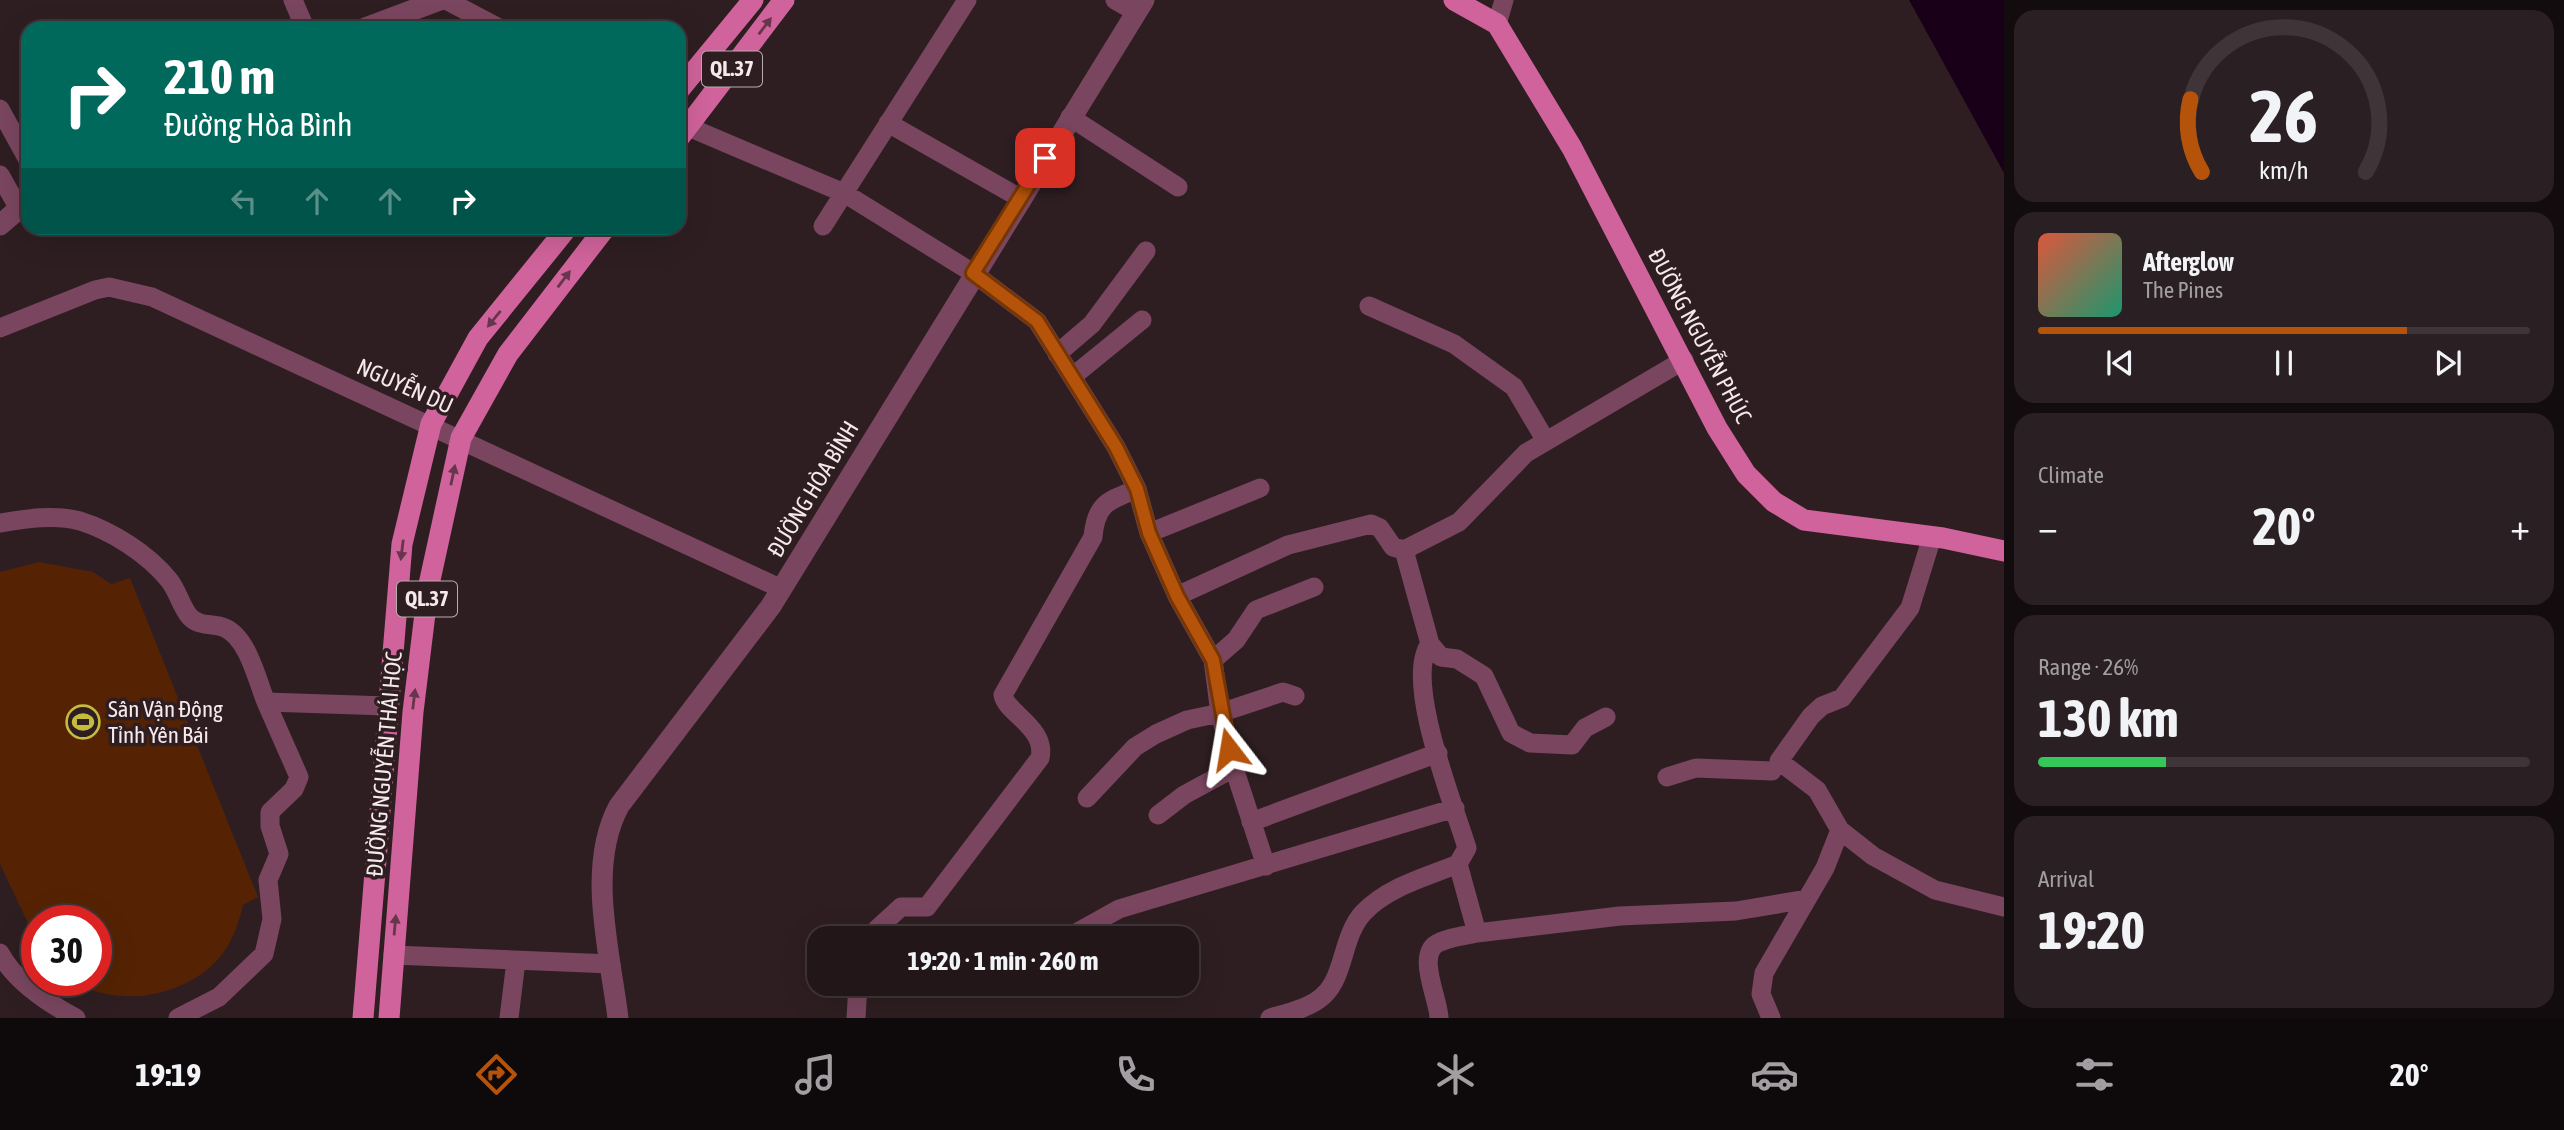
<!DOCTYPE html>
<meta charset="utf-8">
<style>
:root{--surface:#221619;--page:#2a1f22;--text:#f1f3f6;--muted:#a29fa2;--line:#3f3538;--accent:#b45309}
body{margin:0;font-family:"Asap Condensed",sans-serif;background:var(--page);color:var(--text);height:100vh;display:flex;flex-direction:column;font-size:26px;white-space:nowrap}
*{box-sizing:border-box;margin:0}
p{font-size:23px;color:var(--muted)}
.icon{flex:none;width:38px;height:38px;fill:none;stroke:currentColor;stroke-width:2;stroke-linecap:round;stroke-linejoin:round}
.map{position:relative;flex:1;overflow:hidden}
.panel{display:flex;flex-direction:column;gap:10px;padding:10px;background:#130c0e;width:560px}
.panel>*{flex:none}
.guide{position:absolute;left:21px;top:21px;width:665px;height:214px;border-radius:21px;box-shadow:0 7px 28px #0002,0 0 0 2px var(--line);background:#00695c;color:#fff;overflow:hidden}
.speed{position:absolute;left:21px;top:905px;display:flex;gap:14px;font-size:35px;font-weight:700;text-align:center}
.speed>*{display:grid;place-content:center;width:91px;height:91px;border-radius:50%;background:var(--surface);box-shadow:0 7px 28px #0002,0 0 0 2px var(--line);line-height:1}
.speed .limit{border:10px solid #d22;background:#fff;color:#111}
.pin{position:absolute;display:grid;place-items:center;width:60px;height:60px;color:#fff;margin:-30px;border-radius:14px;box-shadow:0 4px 10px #0006}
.me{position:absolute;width:77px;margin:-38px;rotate:346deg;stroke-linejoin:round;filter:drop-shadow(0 0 5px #0008)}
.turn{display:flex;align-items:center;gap:24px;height:147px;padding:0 28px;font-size:32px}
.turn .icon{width:91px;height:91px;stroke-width:2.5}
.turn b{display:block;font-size:49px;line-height:60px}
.lanes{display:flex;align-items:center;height:66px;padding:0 28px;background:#0003;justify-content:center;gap:35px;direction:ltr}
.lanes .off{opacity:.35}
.big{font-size:52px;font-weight:700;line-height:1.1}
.panel .card{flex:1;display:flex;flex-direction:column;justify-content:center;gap:10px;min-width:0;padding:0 24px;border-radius:21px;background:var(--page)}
.panel .dial{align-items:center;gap:0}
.dial svg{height:182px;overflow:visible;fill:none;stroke:var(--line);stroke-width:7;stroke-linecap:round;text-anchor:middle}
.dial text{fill:var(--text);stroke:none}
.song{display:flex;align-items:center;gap:21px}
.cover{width:84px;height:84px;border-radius:10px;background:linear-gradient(135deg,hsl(10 70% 55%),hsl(160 70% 35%))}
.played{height:7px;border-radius:4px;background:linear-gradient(90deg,var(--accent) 75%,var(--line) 75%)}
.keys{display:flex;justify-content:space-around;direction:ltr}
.heat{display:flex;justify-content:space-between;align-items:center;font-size:38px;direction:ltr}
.charge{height:10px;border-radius:5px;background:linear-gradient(90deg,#34c759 26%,var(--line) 0)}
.trip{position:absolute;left:807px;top:926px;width:392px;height:70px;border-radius:21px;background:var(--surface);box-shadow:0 7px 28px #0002,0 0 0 2px var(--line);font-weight:700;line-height:70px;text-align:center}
.menu{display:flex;height:112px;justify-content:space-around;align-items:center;background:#0e090a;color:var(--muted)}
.menu .icon{width:49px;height:49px}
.menu .on{color:var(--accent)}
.menu b{font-size:32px;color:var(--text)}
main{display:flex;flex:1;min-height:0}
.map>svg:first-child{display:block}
.green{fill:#552303}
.water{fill:#190018}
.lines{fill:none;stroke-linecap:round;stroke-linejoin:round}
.minor{stroke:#7a465f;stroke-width:19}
.tertiary{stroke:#7a465f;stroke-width:21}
.primary{stroke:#d0639b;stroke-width:21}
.oneway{fill:#67364c}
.route-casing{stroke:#753606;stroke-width:18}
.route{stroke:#b45309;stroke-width:12}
.labels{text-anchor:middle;stroke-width:7;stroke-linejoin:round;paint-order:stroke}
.shield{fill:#2e1e21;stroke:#b9acae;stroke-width:2}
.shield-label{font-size:21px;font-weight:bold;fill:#f5e9eb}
.street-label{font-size:23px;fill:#f5e9eb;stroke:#2e1e21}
.poi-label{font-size:23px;fill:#f5e9eb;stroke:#2e1e21;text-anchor:start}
</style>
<main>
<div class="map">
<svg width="2004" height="1018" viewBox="0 0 2004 1018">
<rect width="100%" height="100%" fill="#2e1e21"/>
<path class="green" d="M39,562L93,572L111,584L130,578L258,897L243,905C239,923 231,945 219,958C184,998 115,1009 71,980H96V920H37V942L0,864V572Z"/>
<path class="water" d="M1909,0H2004V173Z"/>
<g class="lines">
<path class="minor" d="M293,0L305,28
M446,0L499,28
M1115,0L1136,12
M1497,24L1504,0
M0,109L28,160
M1070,117L1178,187
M679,123L844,193L973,273L1037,321L1116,447L1137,489L1149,533L1177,596L1213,660L1220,713L1234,768L1266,866
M888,123L1020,198
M0,175L18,207
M823,226L967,0
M1369,306L1454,344L1514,387L1546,441
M0,328L95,290L109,287L152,297L782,589
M1057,354L1092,324L1146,251
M1072,377L1142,320
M0,523C25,519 55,514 80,521C112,531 148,554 169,580C178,591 181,607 190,617C201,628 213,622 225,628C248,638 257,680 266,702L387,706
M1149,533L1260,488
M1932,537L1910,608L1842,698L1822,706L1811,716L1779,761L1817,790L1840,830L1873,856L1935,890L2004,907
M1177,596L1288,545L1371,524L1380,528L1393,547L1404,550
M1430,644L1441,657L1457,659L1484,676L1511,733L1530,743L1572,745L1585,728L1606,717
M1213,660L1236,640L1256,610L1314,587
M1667,777L1696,768L1772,771
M1087,798L1135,747L1156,734L1187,720L1220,713L1283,692L1295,696
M1158,815L1184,795L1234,768
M1251,822L1438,753
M1477,933L1620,916L1736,911L1807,899
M877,938V929L901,907H927L1040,758C1047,728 1006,713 1003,695L1093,537C1096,503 1108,501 1137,489
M1067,938L1119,909L1455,808
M0,953C15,982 48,1003 76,1018
M393,955L611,964
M178,1018L219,997L264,954L272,919L268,880L279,854L270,826V812L294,789L299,777L266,702
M509,1018L516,961
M856,1018L858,984
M1270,1018C1287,1013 1311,1008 1324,995C1345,975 1342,936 1363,913C1387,887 1426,877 1458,864
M1439,1018C1439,999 1414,952 1440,942C1451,937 1465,935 1477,933L1458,864L1467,848C1454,805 1403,679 1430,644L1404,550L1459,522L1526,453L1684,360
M1771,1018L1761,994L1764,973L1825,868L1840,830"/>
<path class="tertiary" d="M365,28L440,0
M0,225L28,201
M618,1018C610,952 586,867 619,806L771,606L1144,0"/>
<path class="primary" d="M1454,0L1497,24L1572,148L1717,428L1746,474L1774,502L1804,520L1943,538L2004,551
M679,90L753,0
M679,138L784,0
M363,1018L402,544L431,424L478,338L567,228
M389,1018L413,712L428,589L461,438L508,354L605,228"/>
</g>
<defs><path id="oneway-solid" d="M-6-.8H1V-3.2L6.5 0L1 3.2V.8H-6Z" transform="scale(1.75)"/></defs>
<g class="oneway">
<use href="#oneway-solid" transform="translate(765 26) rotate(-53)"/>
<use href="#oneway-solid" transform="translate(564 279) rotate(-53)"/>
<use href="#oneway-solid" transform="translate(494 319) rotate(129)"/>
<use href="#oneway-solid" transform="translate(453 475) rotate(-78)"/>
<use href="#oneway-solid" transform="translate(402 550) rotate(97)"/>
<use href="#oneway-solid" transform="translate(414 699) rotate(-83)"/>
<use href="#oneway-solid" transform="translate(395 925) rotate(-85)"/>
</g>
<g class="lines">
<defs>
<path id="route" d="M1045,158L973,273L1037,321L1116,447L1137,489L1149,533L1177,596L1213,660L1229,749"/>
</defs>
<use href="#route" class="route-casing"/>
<use href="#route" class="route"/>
</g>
<defs>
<symbol id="stadium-ring" viewBox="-11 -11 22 22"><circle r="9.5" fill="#2e1e21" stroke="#c4bc3d" stroke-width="1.5"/><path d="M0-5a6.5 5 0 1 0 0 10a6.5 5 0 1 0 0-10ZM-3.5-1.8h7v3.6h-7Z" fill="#c4bc3d"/></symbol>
</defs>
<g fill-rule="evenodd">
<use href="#stadium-ring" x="64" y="703" width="38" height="38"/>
</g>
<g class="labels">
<g class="shield">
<rect x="702" y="51.5" width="60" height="35" rx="5"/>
<rect x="397" y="581.5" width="60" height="35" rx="5"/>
</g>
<g class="shield-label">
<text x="732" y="76">QL.37</text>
<text x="427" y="606">QL.37</text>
</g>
<g class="street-label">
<text transform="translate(1700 336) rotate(62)" y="8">ĐƯỜNG NGUYỄN PHÚC</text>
<text transform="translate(405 386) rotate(24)" y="8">NGUYỄN DU</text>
<text transform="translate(813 489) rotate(-59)" y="8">ĐƯỜNG HÒA BÌNH</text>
<text transform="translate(384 764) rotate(-85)" y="8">ĐƯỜNG NGUYỄN THÁI HỌC</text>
</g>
<g class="poi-label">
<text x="108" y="717">Sân Vận Động<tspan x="108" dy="26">Tỉnh Yên Bái</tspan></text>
</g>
</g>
</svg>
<div class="speed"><div class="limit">30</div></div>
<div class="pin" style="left:1045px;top:158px;background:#d93025"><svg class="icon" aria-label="arrive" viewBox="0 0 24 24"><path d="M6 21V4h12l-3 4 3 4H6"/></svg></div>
<svg class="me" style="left:1229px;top:749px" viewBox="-20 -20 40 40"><path d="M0-17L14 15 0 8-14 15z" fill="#b45309" stroke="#fff" stroke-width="4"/></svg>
<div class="trip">19:20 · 1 min · 260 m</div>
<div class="guide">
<div class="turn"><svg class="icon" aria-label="right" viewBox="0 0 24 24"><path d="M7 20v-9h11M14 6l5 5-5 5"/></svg><div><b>210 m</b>Đường Hòa Bình</div></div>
<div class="lanes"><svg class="icon off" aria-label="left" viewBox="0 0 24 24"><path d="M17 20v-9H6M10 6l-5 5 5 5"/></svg><svg class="icon off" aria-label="ahead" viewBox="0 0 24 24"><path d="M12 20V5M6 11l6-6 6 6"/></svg><svg class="icon off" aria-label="ahead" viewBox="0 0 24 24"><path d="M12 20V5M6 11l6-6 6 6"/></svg><svg class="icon" aria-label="right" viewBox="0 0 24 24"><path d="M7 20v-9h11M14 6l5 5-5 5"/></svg></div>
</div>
</div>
<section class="panel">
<div class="card dial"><svg viewBox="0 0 100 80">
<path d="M14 69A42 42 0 1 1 86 69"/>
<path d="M14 69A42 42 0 0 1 9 37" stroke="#b45309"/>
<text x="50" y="56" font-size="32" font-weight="700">26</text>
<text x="50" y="72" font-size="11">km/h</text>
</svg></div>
<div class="card">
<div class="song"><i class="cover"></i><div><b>Afterglow</b><p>The Pines</p></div></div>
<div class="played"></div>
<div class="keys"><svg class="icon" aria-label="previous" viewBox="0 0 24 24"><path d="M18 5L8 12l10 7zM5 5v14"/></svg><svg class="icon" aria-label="pause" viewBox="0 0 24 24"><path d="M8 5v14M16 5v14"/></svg><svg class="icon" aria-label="next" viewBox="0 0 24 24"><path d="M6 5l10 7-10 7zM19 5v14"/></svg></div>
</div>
<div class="card"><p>Climate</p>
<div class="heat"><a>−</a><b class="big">20°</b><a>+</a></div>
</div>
<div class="card"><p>Range · 26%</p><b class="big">130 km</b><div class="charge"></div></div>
<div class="card"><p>Arrival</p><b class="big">19:20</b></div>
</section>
</main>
<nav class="menu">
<b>19:19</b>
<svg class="icon on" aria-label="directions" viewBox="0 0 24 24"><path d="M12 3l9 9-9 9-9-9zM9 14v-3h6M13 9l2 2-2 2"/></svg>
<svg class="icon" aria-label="music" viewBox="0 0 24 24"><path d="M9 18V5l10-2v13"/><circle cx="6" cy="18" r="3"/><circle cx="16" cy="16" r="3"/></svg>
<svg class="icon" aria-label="phone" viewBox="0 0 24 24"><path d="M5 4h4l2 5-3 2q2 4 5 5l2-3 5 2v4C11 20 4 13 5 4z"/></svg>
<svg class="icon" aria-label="climate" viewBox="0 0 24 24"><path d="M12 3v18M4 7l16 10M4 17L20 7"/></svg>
<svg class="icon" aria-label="car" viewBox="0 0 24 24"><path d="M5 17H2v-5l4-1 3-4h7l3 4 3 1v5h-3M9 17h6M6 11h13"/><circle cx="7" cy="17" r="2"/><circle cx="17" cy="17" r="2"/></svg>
<svg class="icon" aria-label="filters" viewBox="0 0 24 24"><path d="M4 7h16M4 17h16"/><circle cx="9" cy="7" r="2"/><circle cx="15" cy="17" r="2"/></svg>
<b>20°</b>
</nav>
